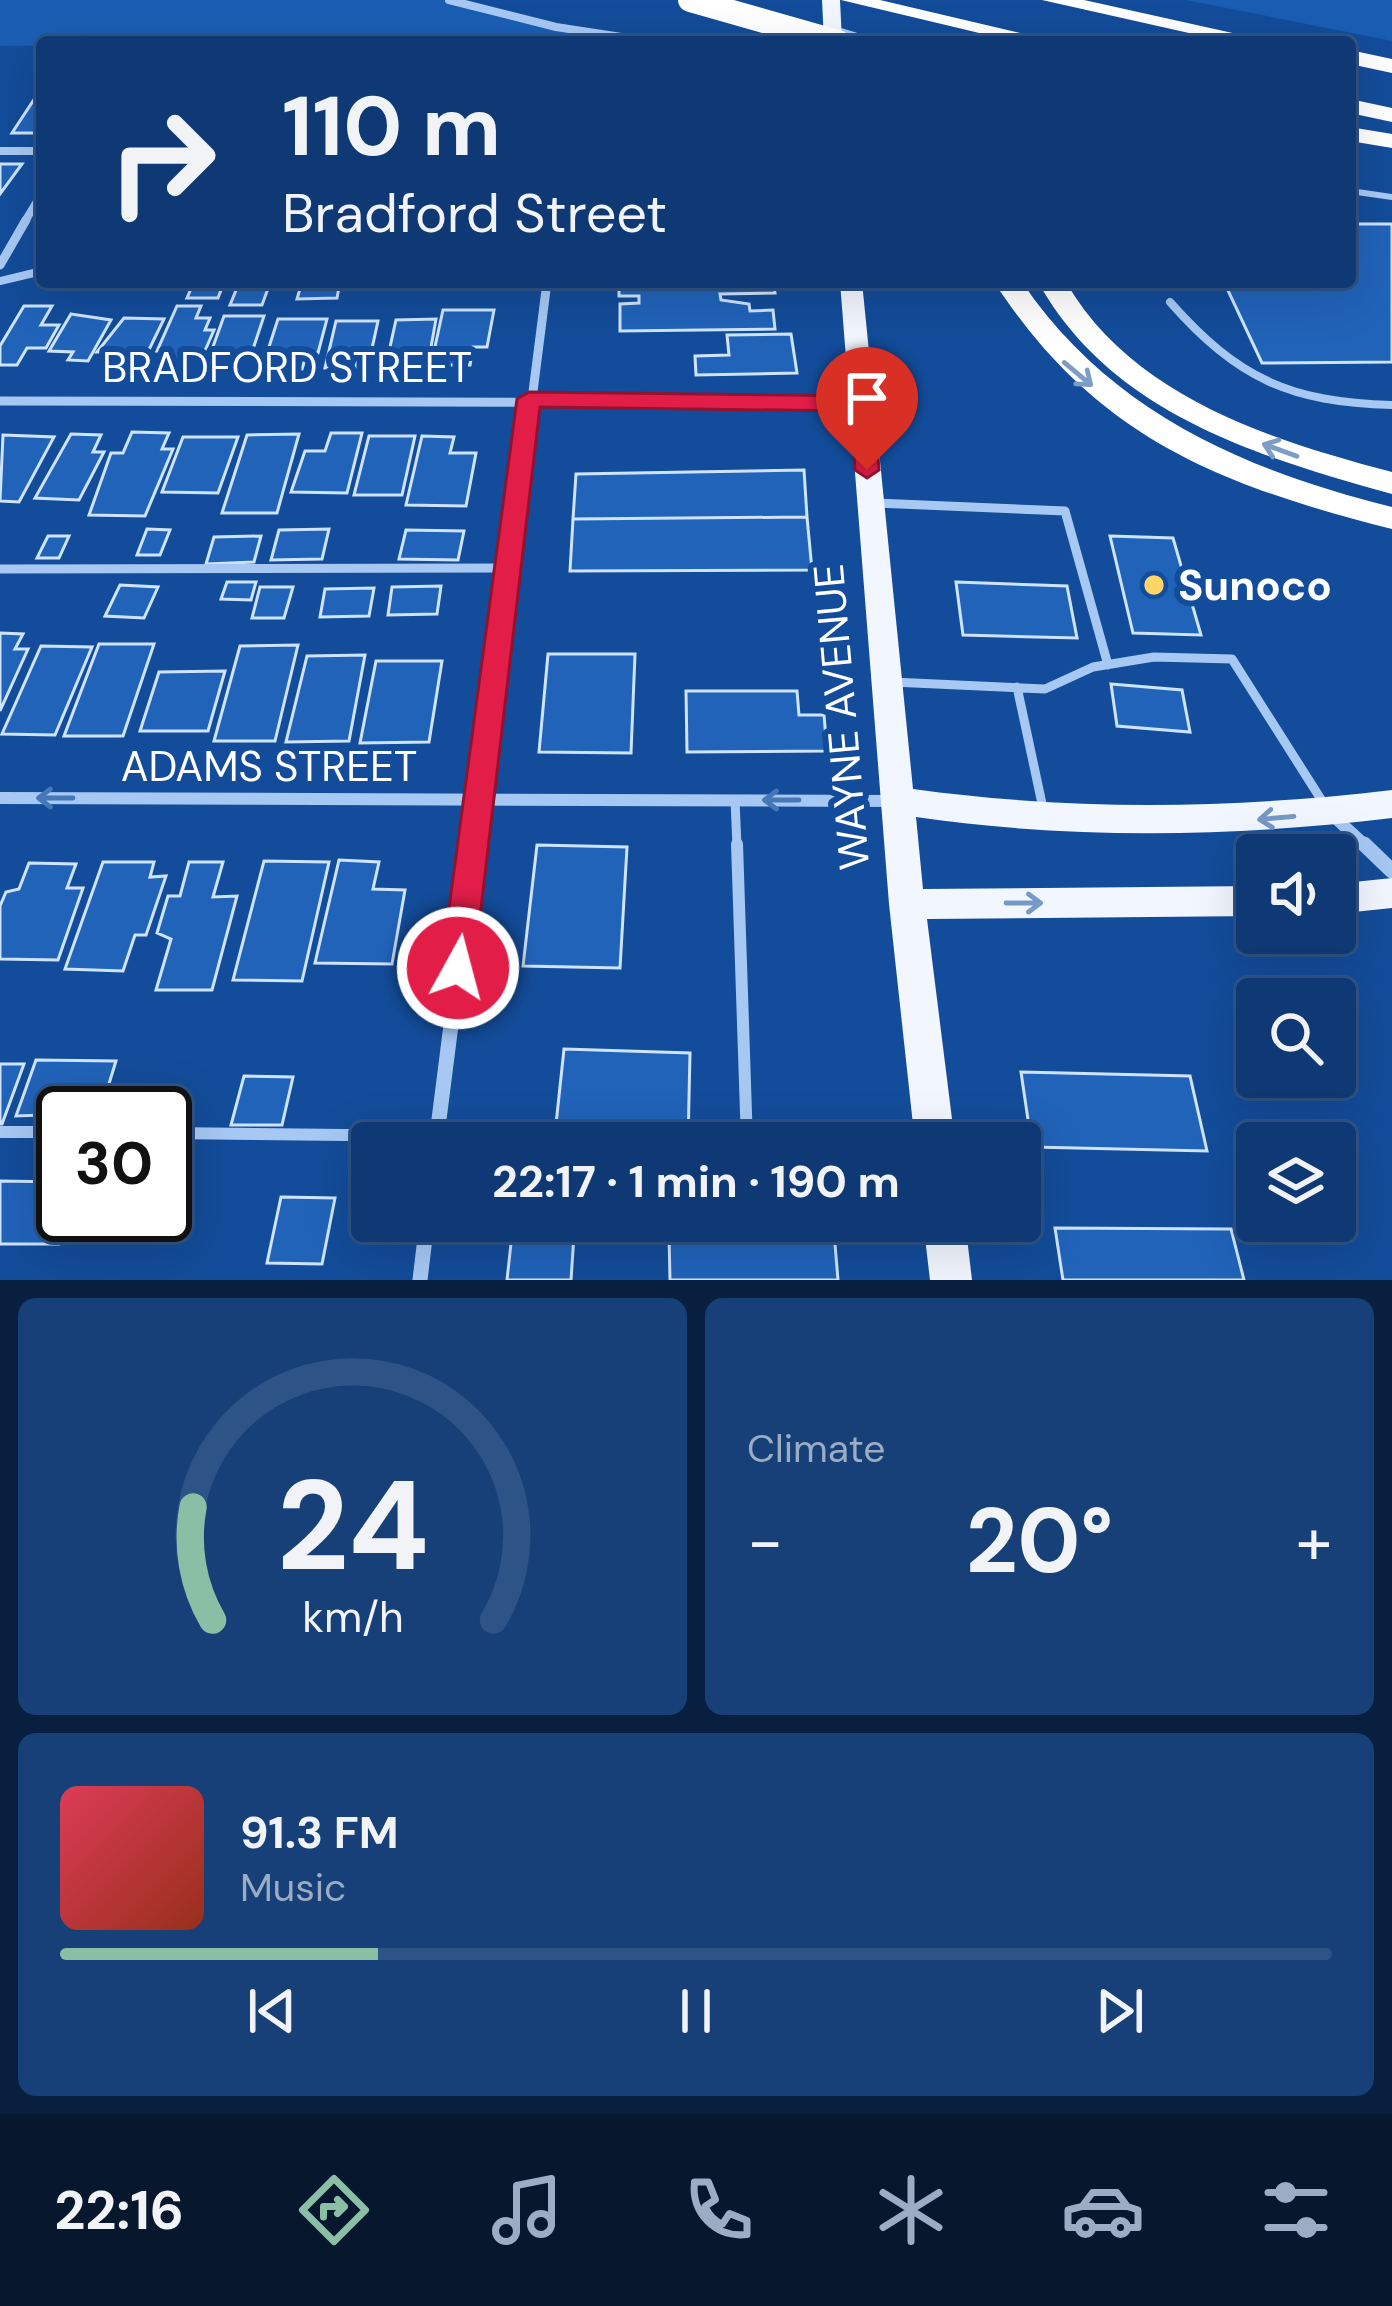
<!DOCTYPE html>
<meta charset="utf-8">
<style>
:root{--surface:#0e3974;--page:#174079;--text:#f1f3f6;--muted:#9bacc5;--line:#2e5386;--accent:#8abfa5}
body{margin:0;font-family:"DM Sans",sans-serif;background:var(--page);color:var(--text);height:100vh;display:flex;flex-direction:column;font-size:45px;white-space:nowrap}
*{box-sizing:border-box;margin:0}
p{font-size:39px;color:var(--muted)}
.icon{flex:none;width:66px;height:66px;fill:none;stroke:currentColor;stroke-width:2;stroke-linecap:round;stroke-linejoin:round}
.map{position:relative;height:1280px;overflow:hidden}
.details{display:flex;flex-direction:column;gap:18px;padding:18px;background:#081f40;flex:1}
.details>*{flex:none}
.guide{position:absolute;left:36px;top:36px;width:1320px;height:252px;border-radius:12px;box-shadow:0 12px 48px #0002,0 0 0 3px var(--line);background:#0e3974;color:var(--text);overflow:hidden}
.buttons{position:absolute;left:1236px;top:834px;display:grid;gap:24px}
.buttons a{display:grid;place-items:center;width:120px;height:120px;border-radius:12px;background:var(--surface);box-shadow:0 12px 48px #0002,0 0 0 3px var(--line);font-size:60px}
.speed{position:absolute;left:36px;top:1086px;display:flex;gap:24px;font-size:60px;font-weight:700;text-align:center}
.speed>*{display:grid;place-content:center;width:156px;height:156px;border-radius:50%;background:var(--surface);box-shadow:0 12px 48px #0002,0 0 0 3px var(--line);line-height:1}
.speed .limit{border:6px solid #111;border-radius:18px;background:#fff;color:#111}
.pin{position:absolute;display:grid;place-items:center;width:102px;height:102px;color:#fff;margin:-123px -51px;border-radius:50% 50% 50% 0;rotate:-45deg;box-shadow:0 0 12px #0007}
.pin .icon{rotate:45deg}
.me{position:absolute;width:132px;margin:-66px;rotate:7deg;stroke-linejoin:round;filter:drop-shadow(0 0 9px #0008)}
.turn{display:flex;align-items:center;gap:42px;height:252px;padding:0 48px;font-size:54px}
.turn .icon{width:156px;height:156px;stroke-width:2.5}
.turn b{display:block;font-size:84px;line-height:102px}
.big{font-size:90px;font-weight:700;line-height:1.1}
.details .widget{flex:1;display:flex;flex-direction:column;justify-content:center;gap:18px;min-width:0;padding:0 42px;border-radius:18px;background:var(--page)}
.details .dial{align-items:center;gap:0}
.dial svg{height:312px;overflow:visible;fill:none;stroke:var(--line);stroke-width:7;stroke-linecap:round;text-anchor:middle}
.dial text{fill:var(--text);stroke:none}
.song{display:flex;align-items:center;gap:36px}
.cover{width:144px;height:144px;border-radius:18px;background:linear-gradient(135deg,hsl(350 70% 55%),hsl(10 70% 35%))}
.played{height:12px;border-radius:6px;background:linear-gradient(90deg,var(--accent) 25%,var(--line) 25%)}
.keys{display:flex;justify-content:space-around;direction:ltr}
.heat{display:flex;justify-content:space-between;align-items:center;font-size:66px;direction:ltr}
.details .tiles{flex:1;display:grid;gap:18px;grid-template-columns:1fr 1fr}
.widget:last-child{grid-column:span 2}
.trip{position:absolute;left:351px;top:1122px;width:690px;height:120px;border-radius:12px;background:var(--surface);box-shadow:0 12px 48px #0002,0 0 0 3px var(--line);font-weight:700;line-height:120px;text-align:center}
.menu{display:flex;height:192px;justify-content:space-around;align-items:center;background:#06172e;color:var(--muted)}
.menu .icon{width:84px;height:84px}
.menu .current{color:var(--accent)}
.menu b{font-size:54px;color:var(--text)}
.map>svg:first-child{display:block}
.green{fill:#1a5eb4}
.building{fill:#2163b9;stroke:#cee3fd;stroke-width:3}
.lines{fill:none;stroke-linecap:round;stroke-linejoin:round}
.lane-far3{stroke:#a6c8f3;stroke-width:6}
.lane-far2{stroke:#a6c8f3;stroke-width:8}
.lane-far1{stroke:#a6c8f3;stroke-width:9}
.lane{stroke:#a6c8f3;stroke-width:12}
.street-far3{stroke:#a6c8f3;stroke-width:8}
.street-far2{stroke:#a6c8f3;stroke-width:9}
.street-far1{stroke:#a6c8f3;stroke-width:12}
.street{stroke:#a6c8f3;stroke-width:15}
.primary{fill:#f2f7ff;fill-rule:evenodd}
.highway{fill:#fff;fill-rule:evenodd}
.highway-bridge{stroke:#fff;stroke-width:24}
.oneway{stroke:#7d9dc7}
.oneway2{stroke:#4677b9}
.oneway3{stroke:#7799c7}
.route{fill:#e11d48;stroke:#92132f;stroke-width:3}
.poi-dot{fill:#ffd568;stroke:#134c9a;stroke-width:4.5}
.labels{text-anchor:middle;stroke-width:12;stroke-linejoin:round;paint-order:stroke}
.street-label{font-size:42px;fill:#fff;stroke:#134c9a}
.poi-label{font-size:42px;font-weight:bold;fill:#fff;stroke:#134c9a;text-anchor:start}
</style>
<div class="map">
<svg width="1392" height="1280" viewBox="0 0 1392 1280">
<rect width="100%" height="100%" fill="#134c9a"/>
<path class="green" d="M0,0H449L585,32L579,42L0,46Z
M1186,0H1392V41Z"/>
<path class="building" d="M35,98H42V133H12Z
M0,164H22L0,194Z
M1350,224H1392V362L1262,363L1224,282H1350Z
M194,282H224L218,298H187Z
M302,282H340L337,298L297,299Z
M619,282H773L775,293L720,294L721,300L749,304L750,311L773,310L775,329L620,331V304L639,303V296H619Z
M239,283H270L262,305H230Z
M24,306H52L41,325H59L46,348H27L17,365H0V346Z
M177,306H201L196,318H210L205,330H214L204,353H193L187,368H156L164,351H157Z
M443,310H494L487,347H473L470,365H431Z
M71,314L111,320L88,361L68,360L73,352L49,351Z
M224,316H264L252,352H241L236,368L205,369Z
M124,318L164,319L142,364L102,363L108,352H97Z
M278,319H327L318,353H307L302,369H272L277,353H267Z
M436,319L428,364L386,365L396,320Z
M336,321H378L371,353H359L356,367L325,368Z
M791,334L797,373L696,375L695,356L729,355L727,335Z
M132,432L169,433L162,449H173L145,516L89,515L111,453H123Z
M331,433H362L347,493L291,492L305,451H325Z
M71,434L101,435L93,452H104L79,500L35,498Z
M299,434L277,513H222L247,435Z
M3,435L54,437L19,502L0,501Z
M369,436H415L402,495H354Z
M422,436L454,437L450,453H476L466,506L406,505Z
M183,437H238L218,493L162,492Z
M804,470L807,517L573,519L576,474Z
M807,517L812,570L570,571L573,519Z
M147,529L170,530L160,555H137Z
M329,529L322,559L271,560L279,530Z
M406,530L464,531L458,560L399,559Z
M48,536H69L59,558H37Z
M261,536L254,562L206,564L214,537Z
M1110,536L1173,538L1201,635L1133,633Z
M227,582H256L251,600L221,599Z
M956,582L1067,586L1077,638L963,635Z
M120,585L158,587L144,618L105,616Z
M441,586L437,614L388,615L392,587Z
M260,587H293L284,618H252Z
M374,588L369,616L320,617L325,589Z
M0,633L23,634L15,649H28L0,711Z
M99,644H154L123,736H64Z
M298,645L275,741H214L240,646Z
M41,646L92,647L55,735L2,734Z
M548,654H635L631,753L539,752Z
M365,655L349,741L286,742L307,656Z
M376,661H442L429,742L360,743Z
M225,671L208,731H140L159,672Z
M1111,684L1182,690L1190,732L1117,726Z
M686,691H797L799,715H824L827,751L687,752Z
M537,845L627,847L620,968L523,966Z
M339,860L379,862L373,889L405,890L392,964L315,963Z
M264,861L329,862L302,981L233,980Z
M103,862H154L150,877L166,876L146,935H135L123,971L65,969Z
M189,862H223L213,897L237,896L212,990H156L171,939L157,933L168,896H180Z
M29,863L76,864L67,888H83L58,960L0,959V906L6,892L19,889Z
M564,1049L690,1053L688,1143H554Z
M36,1060L116,1061L100,1113L16,1116Z
M0,1064H24L2,1124H0Z
M1021,1072L1190,1076L1207,1151L1032,1147Z
M244,1076L293,1077L282,1125H231Z
M0,1181L63,1182V1215H68L59,1244H0Z
M281,1197L335,1198L322,1264L267,1263Z
M1055,1228L1231,1229L1244,1280H1063Z
M834,1232L838,1280H670L669,1235Z
M512,1234L574,1235L571,1280H507Z"/>
<g class="lines">
<path class="lane-far3" d="M838,30L877,42
M1350,191L1392,197"/>
<path class="lane-far2" d="M0,281L42,271
M1170,302C1238,379 1290,402 1392,405"/>
<path class="lane-far1" d="M876,503L1065,511L1108,665
M0,569L507,568
M892,682L1045,689L1093,667L1154,657L1232,659L1324,804
M1017,687L1044,813
M735,800L737,847"/>
<path class="lane" d="M737,844L747,1143
M0,1132H63
M165,1133L437,1136"/>
<path class="street-far3" d="M449,0L556,27L654,42
M0,151H42
M24,223L42,193"/>
<path class="street-far2" d="M0,265L26,220
M0,401L862,403
M519,501L547,282"/>
<path class="street-far1" d="M0,798L897,801
M1330,813L1367,847
M474,847L519,498"/>
<path class="street" d="M1364,844L1392,871
M436,1143L474,844
M420,1280L427,1221"/>
<path class="primary" d="M822,0H840L842,42H824Z
M840,282H862L913,789C1073,811 1232,809 1392,790V818C1233,837 1075,840 916,817L923,889L1257,886V916L927,919L955,1143H915L889,904Z
M1392,878V908L1335,914V884Z
M923,1221H965L972,1280H930Z"/>
<path class="highway" d="M841,0H880L1058,42H1017Z
M1042,0H1084L1273,42H1229Z
M1350,50L1392,59V73L1350,64Z
M1350,99L1392,108V122L1350,113Z
M1350,127L1392,134V148L1350,141Z
M994,282H1022C1110,412 1244,470 1392,507V529C1219,485 1096,438 994,282Z
M1038,282H1066C1132,397 1271,440 1392,472V494C1256,456 1111,413 1038,282Z"/>
<path class="highway-bridge" d="M690,0L838,42"/>
</g>
<defs><path id="oneway-shaft" d="M-6 0H5M1.5-3L5.5 0L1.5 3" fill="none" stroke-width="1.6" stroke-linecap="round" stroke-linejoin="round" transform="scale(3)"/></defs>
<g class="oneway">
<use href="#oneway-shaft" transform="translate(1078 374) rotate(40)"/>
<use href="#oneway-shaft" transform="translate(1280 450) rotate(-160)"/>
</g>
<g class="oneway2">
<use href="#oneway-shaft" transform="translate(55 798) rotate(-180)"/>
<use href="#oneway-shaft" transform="translate(781 800) rotate(180)"/>
</g>
<g class="oneway3">
<use href="#oneway-shaft" transform="translate(1276 818) rotate(175)"/>
<use href="#oneway-shaft" transform="translate(1024 903)"/>
</g>
<path class="route" d="M529,392L862,396L874,404L879,470L867,478L855,470L851,411L540,407L474,968L469,979L458,983L446,979L441,968L517,399Z"/>
<circle class="poi-dot" cx="1154" cy="585" r="12"/>
<g class="labels">
<g class="street-label">
<text x="287" y="382">BRADFORD STREET</text>
<text transform="translate(841 717) rotate(-95)" y="15">WAYNE AVENUE</text>
<text x="269" y="781">ADAMS STREET</text>
</g>
<g class="poi-label">
<text x="1178" y="600">Sunoco</text>
</g>
</g>
</svg>
<div class="buttons">
<a><svg class="icon" aria-label="sound" viewBox="0 0 24 24"><path d="M4 9h4l5-4v14l-5-4H4zM17 9q2 3 0 6"/></svg></a>
<a><svg class="icon" aria-label="search" viewBox="0 0 24 24"><circle cx="10" cy="10" r="6"/><path d="M15 15l6 6"/></svg></a>
<a><svg class="icon" aria-label="layers" viewBox="0 0 24 24"><path d="M12 4l9 5-9 5-9-5zM3 14l9 5 9-5"/></svg></a>
</div>
<div class="speed"><div class="limit">30</div></div>
<div class="pin" style="left:867px;top:470px;background:#d93025"><svg class="icon" aria-label="arrive" viewBox="0 0 24 24"><path d="M6 21V4h12l-3 4 3 4H6"/></svg></div>
<svg class="me" style="left:458px;top:968px" viewBox="-20 -20 40 40"><circle r="17" fill="#e11d48" stroke="#fff" stroke-width="3"/><path d="M0-11L8 9 0 5-8 9z" fill="#fff"/></svg>
<div class="trip">22:17 · 1 min · 190 m</div>
<div class="guide">
<div class="turn"><svg class="icon" aria-label="right" viewBox="0 0 24 24"><path d="M7 20v-9h11M14 6l5 5-5 5"/></svg><div><b>110 m</b>Bradford Street</div></div>
</div>
</div>
<section class="details">
<div class="tiles">
<div class="widget dial"><svg viewBox="0 0 100 80">
<path d="M14 69A42 42 0 1 1 86 69"/>
<path d="M14 69A42 42 0 0 1 9 40" stroke="#8abfa5"/>
<text x="50" y="56" font-size="32" font-weight="700">24</text>
<text x="50" y="72" font-size="11">km/h</text>
</svg></div>
<div class="widget"><p>Climate</p>
<div class="heat"><a>−</a><b class="big">20°</b><a>+</a></div>
</div>
<div class="widget">
<div class="song"><i class="cover"></i><div><b>91.3 FM</b><p>Music</p></div></div>
<div class="played"></div>
<div class="keys"><svg class="icon" aria-label="previous" viewBox="0 0 24 24"><path d="M18 5L8 12l10 7zM5 5v14"/></svg><svg class="icon" aria-label="pause" viewBox="0 0 24 24"><path d="M8 5v14M16 5v14"/></svg><svg class="icon" aria-label="next" viewBox="0 0 24 24"><path d="M6 5l10 7-10 7zM19 5v14"/></svg></div>
</div>
</div>
</section>
<nav class="menu">
<b>22:16</b>
<svg class="icon current" aria-label="directions" viewBox="0 0 24 24"><path d="M12 3l9 9-9 9-9-9zM9 14v-3h6M13 9l2 2-2 2"/></svg>
<svg class="icon" aria-label="music" viewBox="0 0 24 24"><path d="M9 18V5l10-2v13"/><circle cx="6" cy="18" r="3"/><circle cx="16" cy="16" r="3"/></svg>
<svg class="icon" aria-label="phone" viewBox="0 0 24 24"><path d="M5 4h4l2 5-3 2q2 4 5 5l2-3 5 2v4C11 20 4 13 5 4z"/></svg>
<svg class="icon" aria-label="climate" viewBox="0 0 24 24"><path d="M12 3v18M4 7l16 10M4 17L20 7"/></svg>
<svg class="icon" aria-label="car" viewBox="0 0 24 24"><path d="M5 17H2v-5l4-1 3-4h7l3 4 3 1v5h-3M9 17h6M6 11h13"/><circle cx="7" cy="17" r="2"/><circle cx="17" cy="17" r="2"/></svg>
<svg class="icon" aria-label="filters" viewBox="0 0 24 24"><path d="M4 7h16M4 17h16"/><circle cx="9" cy="7" r="2"/><circle cx="15" cy="17" r="2"/></svg>
</nav>
